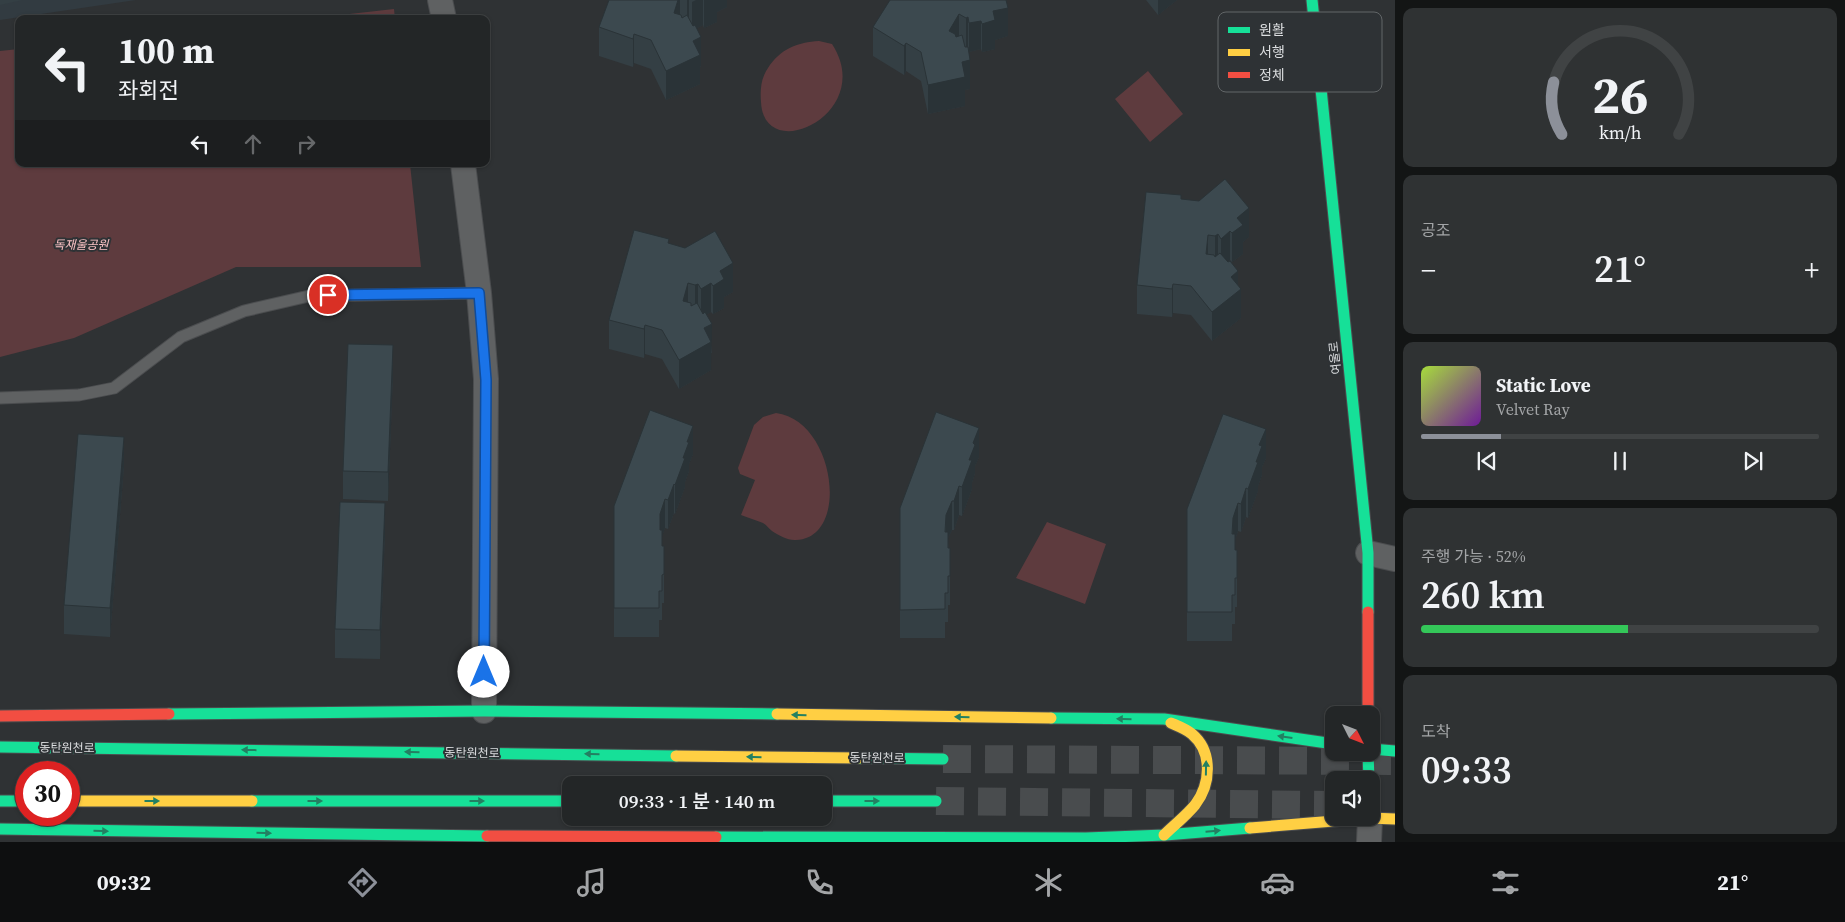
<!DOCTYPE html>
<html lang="ko">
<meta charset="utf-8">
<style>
:root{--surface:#232627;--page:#2f3233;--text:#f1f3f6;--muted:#a3a5a7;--line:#404344;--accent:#8c9099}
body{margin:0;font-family:"Source Serif 4","Noto Sans KR",serif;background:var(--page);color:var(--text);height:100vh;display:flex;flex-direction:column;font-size:19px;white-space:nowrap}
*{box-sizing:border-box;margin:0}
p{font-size:16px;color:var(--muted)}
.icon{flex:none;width:28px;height:28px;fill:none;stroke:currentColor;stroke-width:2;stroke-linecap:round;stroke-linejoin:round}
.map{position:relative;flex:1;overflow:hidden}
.details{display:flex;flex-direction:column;gap:8px;padding:8px;background:#131515;width:450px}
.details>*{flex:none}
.hud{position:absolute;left:15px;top:15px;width:475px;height:152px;border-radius:10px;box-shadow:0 1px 4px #0004,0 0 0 1px var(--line);background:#232627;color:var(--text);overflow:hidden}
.needle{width:32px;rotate:132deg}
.tools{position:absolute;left:1325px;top:706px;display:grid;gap:10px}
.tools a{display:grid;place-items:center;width:55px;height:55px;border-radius:10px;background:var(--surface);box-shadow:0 1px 4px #0004,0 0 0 1px var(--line);font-size:25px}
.speed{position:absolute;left:15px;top:761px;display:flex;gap:10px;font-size:25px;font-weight:700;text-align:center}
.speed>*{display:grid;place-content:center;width:65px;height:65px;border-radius:50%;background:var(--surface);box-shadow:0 1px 4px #0004,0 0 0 1px var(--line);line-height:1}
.speed .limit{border:8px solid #d22;background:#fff;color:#111}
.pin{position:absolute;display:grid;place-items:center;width:42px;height:42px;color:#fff;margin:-21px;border:2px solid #fff;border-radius:50%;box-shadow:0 1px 5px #0007}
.me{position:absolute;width:55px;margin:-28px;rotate:0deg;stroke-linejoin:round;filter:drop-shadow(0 0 4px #0008)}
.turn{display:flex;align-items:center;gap:18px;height:105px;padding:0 20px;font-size:22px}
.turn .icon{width:65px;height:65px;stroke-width:2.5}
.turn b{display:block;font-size:35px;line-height:42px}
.lanes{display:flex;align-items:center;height:48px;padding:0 20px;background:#0003;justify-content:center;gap:25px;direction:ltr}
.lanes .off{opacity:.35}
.big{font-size:38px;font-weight:600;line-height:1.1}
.details .card{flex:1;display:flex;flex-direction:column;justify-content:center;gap:8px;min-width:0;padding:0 18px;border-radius:10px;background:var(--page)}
.details .dial{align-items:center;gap:0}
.dial svg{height:130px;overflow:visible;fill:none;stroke:var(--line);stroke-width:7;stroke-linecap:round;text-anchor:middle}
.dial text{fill:var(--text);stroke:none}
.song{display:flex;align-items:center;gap:15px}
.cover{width:60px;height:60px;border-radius:8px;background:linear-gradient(135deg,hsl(80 70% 55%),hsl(280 70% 35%))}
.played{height:5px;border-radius:2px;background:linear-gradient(90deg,var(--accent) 20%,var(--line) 20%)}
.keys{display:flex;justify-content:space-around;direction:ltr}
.heat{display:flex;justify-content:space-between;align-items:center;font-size:28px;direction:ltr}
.charge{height:8px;border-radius:4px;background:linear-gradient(90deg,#34c759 52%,var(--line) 0)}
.trip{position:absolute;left:562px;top:776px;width:270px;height:50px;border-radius:10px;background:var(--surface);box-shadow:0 1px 4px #0004,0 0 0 1px var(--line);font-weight:600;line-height:50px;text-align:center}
.menu{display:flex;height:80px;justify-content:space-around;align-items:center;background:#0e0f10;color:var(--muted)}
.menu .icon{width:35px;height:35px}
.menu .active{color:var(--accent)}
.menu b{font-size:22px;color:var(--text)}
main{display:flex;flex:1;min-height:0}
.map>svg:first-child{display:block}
.built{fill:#323b41}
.green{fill:#5e3b3e}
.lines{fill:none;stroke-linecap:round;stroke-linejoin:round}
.secondary-tunnel{stroke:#494c4e;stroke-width:28;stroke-dasharray:28 14;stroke-linecap:butt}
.lane-casing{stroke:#4b4d4f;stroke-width:13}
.street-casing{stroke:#4b4d4f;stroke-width:26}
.fast-casing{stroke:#4b4d4f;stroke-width:13}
.slow-casing{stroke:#4b4d4f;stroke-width:13}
.jam-casing{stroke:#4b4d4f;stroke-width:13}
.lane{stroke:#5f6162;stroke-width:11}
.street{stroke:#5f6162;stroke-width:24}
.fast{stroke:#16e098;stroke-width:11}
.slow{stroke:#ffcf43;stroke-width:11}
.jam{stroke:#f24e42;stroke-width:11}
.wall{fill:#343f44}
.shaded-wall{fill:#2a3337}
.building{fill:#3c494f;stroke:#2a3337}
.oneway{fill:#238062}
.route-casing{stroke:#114b97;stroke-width:12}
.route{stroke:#1a73e8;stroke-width:9}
.labels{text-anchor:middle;stroke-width:4;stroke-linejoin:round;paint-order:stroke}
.park-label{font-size:12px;font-style:italic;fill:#fac2c5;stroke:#2e3235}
.street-label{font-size:12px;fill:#dcdee0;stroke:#2e3235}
.key{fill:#2e3235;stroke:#626668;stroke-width:1}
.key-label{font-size:14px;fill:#dcdee0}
</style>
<main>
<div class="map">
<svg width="1395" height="842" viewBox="0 0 1395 842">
<rect width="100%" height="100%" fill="#2f3234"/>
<path class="built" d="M0,0H136L0,20Z"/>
<path class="green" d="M394,9L395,19H305Z
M819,41L832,44C877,113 764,167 761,102C760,90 761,78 768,68C780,49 798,42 819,41Z
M19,49V164H410L421,267H236L74,338L0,357V51Z
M1148,71L1183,114L1150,142L1115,99Z
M776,413C835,420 851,538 796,540C789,541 778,535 772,531C768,528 767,525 763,523C756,520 748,518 741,515L755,480L740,474L738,468L754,425L763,417Z
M1047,522L1106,544L1085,604L1016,578Z"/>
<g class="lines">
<path class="secondary-tunnel" d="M943,759L1391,761
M936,801L1334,805"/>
<defs>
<path id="lane" d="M0,398L79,395L114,388L181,337L244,311L309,296L479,293"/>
<path id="street" d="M440,0L444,19
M463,164L479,293L486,379L484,711
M1368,553L1395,559
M1369,842L1370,818"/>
<path id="fast" d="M1312,0L1368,553V612
M169,714L484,711L777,714
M1051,718L1164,719L1334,744
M0,747L676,756
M1371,749L1395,751
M1368,752L1369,780
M859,758L943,759
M0,801H26
M252,801H571
M824,801H936
M0,829L487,836
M716,837L1086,838L1165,835L1250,828"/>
<path id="slow" d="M777,714L1051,718
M676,756L859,758
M69,801H252
M1250,828L1370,818L1395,819
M1164,835C1174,825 1186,816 1195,805C1211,784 1213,752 1192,734C1186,729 1178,726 1171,723"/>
<path id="jam" d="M1368,612V715
M0,716L169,714
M487,836L716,837"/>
</defs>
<use href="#lane" class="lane-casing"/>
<use href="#street" class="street-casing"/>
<use href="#fast" class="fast-casing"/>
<use href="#slow" class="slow-casing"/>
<use href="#jam" class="jam-casing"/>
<use href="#lane" class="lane"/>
<use href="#street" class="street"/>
<use href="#fast" class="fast"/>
<use href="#slow" class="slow"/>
<use href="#jam" class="jam"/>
</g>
<path class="wall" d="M0,0H23L0,5Z
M609,0H727V7L717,12V22L704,28L703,25L697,28L701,66L700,67V84L666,100L651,69L634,63L633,67L599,56V27Z
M1006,0L1008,36L995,40V49L982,52L981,49L969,52L968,46L966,47L964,46L970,89L965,90V106L928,114L921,81L906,71L904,75L873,56V27Z
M1146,0H1177L1158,15Z
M1181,199L1249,237L1243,242V254L1232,262L1230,260L1228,262L1238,286L1241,318L1212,341L1191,315L1173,313L1172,317L1137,314V285Z
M669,243L733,292L724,297V308L713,314L711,312L707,314L712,353H711V370L679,389L662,359L645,354L644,358L609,349V320Z
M393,374L388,501L343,499V471Z
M693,454L689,464V471L685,482V487L675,514L674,513L668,529L665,528L662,536V546H664V603H662V620H659V637H614V506Z
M979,457L975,466V473L972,483V489L962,516L959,515L954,530H952L948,538L950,576V605H948V622H945V638H900V508Z
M1266,458L1262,467V475L1258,486V491L1248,518L1246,517L1241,532L1238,531L1235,540V550H1237V607H1235V624H1232V641H1187V509Z
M124,466L110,637L64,634V605Z
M385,532L380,659L335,658V629Z"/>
<path class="shaded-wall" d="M678,0H680V24L674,13Z
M687,0H689V25L687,26Z
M696,0H703V25L692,31V2Z
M704,0H727V7L717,12V22L704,28Z
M1158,0H1177L1158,15Z
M1008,8V36L995,40V49L982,52V24L993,11Z
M959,14V43L949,31Z
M968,17V46L966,47V18Z
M981,21V49L969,52V23Z
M634,34V63L633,67V39Z
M701,37V66L700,67V84L666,100V71L693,41Z
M906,43V71L904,75V46Z
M970,60V89L965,90V106L928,114V85L962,62Z
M1249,208V237L1243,242V254L1232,262V233L1237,218Z
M1230,231V260L1221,268V239Z
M1218,234V263L1215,265V236Z
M1208,235V264L1206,254Z
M733,263V292L724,297V308L713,314V286L720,271Z
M1238,271V291L1241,289V318L1212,341V312L1231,277Z
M688,283V312L683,301Z
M711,283V312L701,318V289Z
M698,284V313L695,314V285Z
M1173,284V313L1172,317V289Z
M712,324L711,370L679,389V360L704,328Z
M645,325V354L644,358V329Z
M393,345V374L388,501V472Z
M693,426V454L689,464V471L685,482V487L675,514V485L683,458L687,442Z
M979,428V457L975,466V473L972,483V489L962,516V487L969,460L973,443Z
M1266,429V458L1262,467V475L1258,486V491L1248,518V489L1256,462L1259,445Z
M124,437V466L110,637V608Z
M674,484V513L668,529V500Z
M959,486V515L954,530V501Z
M1246,488V517L1241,532V504Z
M665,499V528L660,543V514Z
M952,501V530L948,538L945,561L946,515Z
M385,503V532L380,659V630Z
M1238,503V531L1235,540L1232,563L1233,518Z"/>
<path class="building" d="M609,0H678L674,13L681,15L682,18L687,15L693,26L695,25L701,37L693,41L700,55L666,71L651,40L634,34L633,39L599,27Z
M890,0H1006L1008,8L993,11L995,20L982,24L981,21L969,23L968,17L966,18L959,14L949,31L955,34L956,37L962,35L965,47H968L970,60L962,62L965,77L928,85L921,52L906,43L904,46L873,27Z
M1225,179L1249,208L1237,218L1243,225L1232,233L1230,231L1221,239L1218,234L1215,236L1208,235L1206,254L1214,255L1215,257L1220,253L1228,262L1230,261L1238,271L1231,277L1241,289L1212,312L1191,286L1173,284L1172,289L1137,285L1146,192L1181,195V199L1199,201Z
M634,230L669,239L668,243L685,248L715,231L733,263L720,271L724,279L713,286L711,283L701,289L698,284L695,285L688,283L683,301L691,303V306L697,303L703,314L705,312L712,324L704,328L711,342L679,360L662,330L645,325L644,329L609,320Z
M348,344L393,345L388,472L343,471Z
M650,410L693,426L687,442H689L683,458H685L675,485L674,484L668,500L665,499L660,514V530H662V546H664V574L662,575V591H659V608H614V506Z
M936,412L979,428L973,443L975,445L969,460H972L962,487L959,486L954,501H952L946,515L945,532H948V548H950V576H948V593H945V609L900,610V508Z
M1223,414L1266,429L1259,445L1262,446L1256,462H1258L1248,489L1246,488L1241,504L1238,503L1233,518L1232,534H1235V550H1237V578H1235V595H1232V612H1187V509Z
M78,434L124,437L110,608L64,605Z
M340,502L385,503L380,630L335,629Z"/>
<defs><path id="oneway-solid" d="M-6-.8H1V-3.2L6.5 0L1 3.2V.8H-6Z" transform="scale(1.25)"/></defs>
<g class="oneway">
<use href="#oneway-solid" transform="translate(799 715) rotate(-179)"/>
<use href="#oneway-solid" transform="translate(962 717) rotate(-179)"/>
<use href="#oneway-solid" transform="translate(1124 719) rotate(-179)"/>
<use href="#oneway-solid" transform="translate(1285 737) rotate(-172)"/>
<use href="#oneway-solid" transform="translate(249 750) rotate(-179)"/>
<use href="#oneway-solid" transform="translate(412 752) rotate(-179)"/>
<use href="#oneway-solid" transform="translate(592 754) rotate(-179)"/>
<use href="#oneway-solid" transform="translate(754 757) rotate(-179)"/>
<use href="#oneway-solid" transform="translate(1206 768) rotate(-89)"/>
<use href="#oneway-solid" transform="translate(152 801)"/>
<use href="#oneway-solid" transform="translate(315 801)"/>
<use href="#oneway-solid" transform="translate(477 801)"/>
<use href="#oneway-solid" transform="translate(872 801)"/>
<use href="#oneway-solid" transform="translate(101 831) rotate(1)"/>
<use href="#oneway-solid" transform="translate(1213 831) rotate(-5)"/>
<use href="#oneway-solid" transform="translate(264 833) rotate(1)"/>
</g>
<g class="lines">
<defs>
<path id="route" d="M328,295L479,293L486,380L484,672"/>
</defs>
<use href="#route" class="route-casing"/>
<use href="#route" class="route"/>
</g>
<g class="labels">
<g class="park-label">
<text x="81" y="249">독재울공원</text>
</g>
<g class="street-label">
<text transform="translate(1335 358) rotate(-96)" y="4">여울로</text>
<text transform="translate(67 748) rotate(1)" y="4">동탄원천로</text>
<text transform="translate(472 753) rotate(1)" y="4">동탄원천로</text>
<text transform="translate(877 758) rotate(1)" y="4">동탄원천로</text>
</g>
</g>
<rect x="1218" y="12" width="164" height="80" rx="8" class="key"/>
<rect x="1228" y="27" width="22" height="6" fill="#16e098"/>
<rect x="1228" y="49" width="22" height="7" fill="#ffcf43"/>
<rect x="1228" y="72" width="22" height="6" fill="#f24e42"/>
<g class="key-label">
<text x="1259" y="35">원활</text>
<text x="1259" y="57">서행</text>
<text x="1259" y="80">정체</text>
</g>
</svg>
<div class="tools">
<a><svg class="needle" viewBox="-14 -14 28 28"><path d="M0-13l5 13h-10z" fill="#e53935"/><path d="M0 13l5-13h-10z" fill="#a3a5a7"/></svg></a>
<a><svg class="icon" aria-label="sound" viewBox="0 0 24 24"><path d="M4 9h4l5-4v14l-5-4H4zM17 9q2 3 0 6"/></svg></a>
</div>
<div class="speed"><div class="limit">30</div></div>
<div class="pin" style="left:328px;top:295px;background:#d93025"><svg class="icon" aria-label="arrive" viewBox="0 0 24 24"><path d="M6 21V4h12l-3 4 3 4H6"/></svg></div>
<svg class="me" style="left:484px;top:672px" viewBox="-20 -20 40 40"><circle r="19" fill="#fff"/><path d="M0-13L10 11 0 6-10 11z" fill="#1a73e8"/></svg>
<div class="trip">09:33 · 1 분 · 140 m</div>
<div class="hud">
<div class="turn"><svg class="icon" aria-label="left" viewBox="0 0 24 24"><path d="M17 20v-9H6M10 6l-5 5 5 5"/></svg><div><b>100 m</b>좌회전</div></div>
<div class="lanes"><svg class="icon" aria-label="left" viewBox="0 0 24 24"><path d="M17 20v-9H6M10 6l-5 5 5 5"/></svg><svg class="icon off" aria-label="ahead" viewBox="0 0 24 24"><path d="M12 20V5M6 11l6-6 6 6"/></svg><svg class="icon off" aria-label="right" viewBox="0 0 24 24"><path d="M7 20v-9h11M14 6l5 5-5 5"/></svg></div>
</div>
</div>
<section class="details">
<div class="card dial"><svg viewBox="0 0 100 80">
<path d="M14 69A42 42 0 1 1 86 69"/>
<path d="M14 69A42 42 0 0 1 9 37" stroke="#8c9099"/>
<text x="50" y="56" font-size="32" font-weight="700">26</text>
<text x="50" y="72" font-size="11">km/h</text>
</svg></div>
<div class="card"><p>공조</p>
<div class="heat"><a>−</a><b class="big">21°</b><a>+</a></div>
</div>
<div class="card">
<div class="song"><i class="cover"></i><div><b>Static Love</b><p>Velvet Ray</p></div></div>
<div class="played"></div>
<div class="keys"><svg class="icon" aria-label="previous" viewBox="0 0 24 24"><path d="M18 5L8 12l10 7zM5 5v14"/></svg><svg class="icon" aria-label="pause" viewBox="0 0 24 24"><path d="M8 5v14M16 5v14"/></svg><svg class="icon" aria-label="next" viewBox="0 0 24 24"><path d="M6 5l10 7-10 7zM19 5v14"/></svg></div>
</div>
<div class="card"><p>주행 가능 · 52%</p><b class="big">260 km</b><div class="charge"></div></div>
<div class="card"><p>도착</p><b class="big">09:33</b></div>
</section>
</main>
<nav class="menu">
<b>09:32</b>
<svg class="icon active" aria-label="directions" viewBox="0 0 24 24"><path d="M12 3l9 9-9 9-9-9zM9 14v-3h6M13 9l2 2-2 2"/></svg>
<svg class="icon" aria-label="music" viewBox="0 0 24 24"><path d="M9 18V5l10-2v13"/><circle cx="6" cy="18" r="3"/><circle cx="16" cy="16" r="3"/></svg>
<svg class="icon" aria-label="phone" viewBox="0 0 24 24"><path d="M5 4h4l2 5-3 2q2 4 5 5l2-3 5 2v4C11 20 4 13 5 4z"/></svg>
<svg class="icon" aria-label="climate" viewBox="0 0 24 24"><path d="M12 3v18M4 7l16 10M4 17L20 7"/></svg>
<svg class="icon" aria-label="car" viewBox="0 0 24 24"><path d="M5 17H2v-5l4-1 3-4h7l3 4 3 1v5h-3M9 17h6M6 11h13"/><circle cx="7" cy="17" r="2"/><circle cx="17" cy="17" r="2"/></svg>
<svg class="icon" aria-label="filters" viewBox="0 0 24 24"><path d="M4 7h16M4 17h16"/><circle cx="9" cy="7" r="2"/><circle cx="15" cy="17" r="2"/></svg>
<b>21°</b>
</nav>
